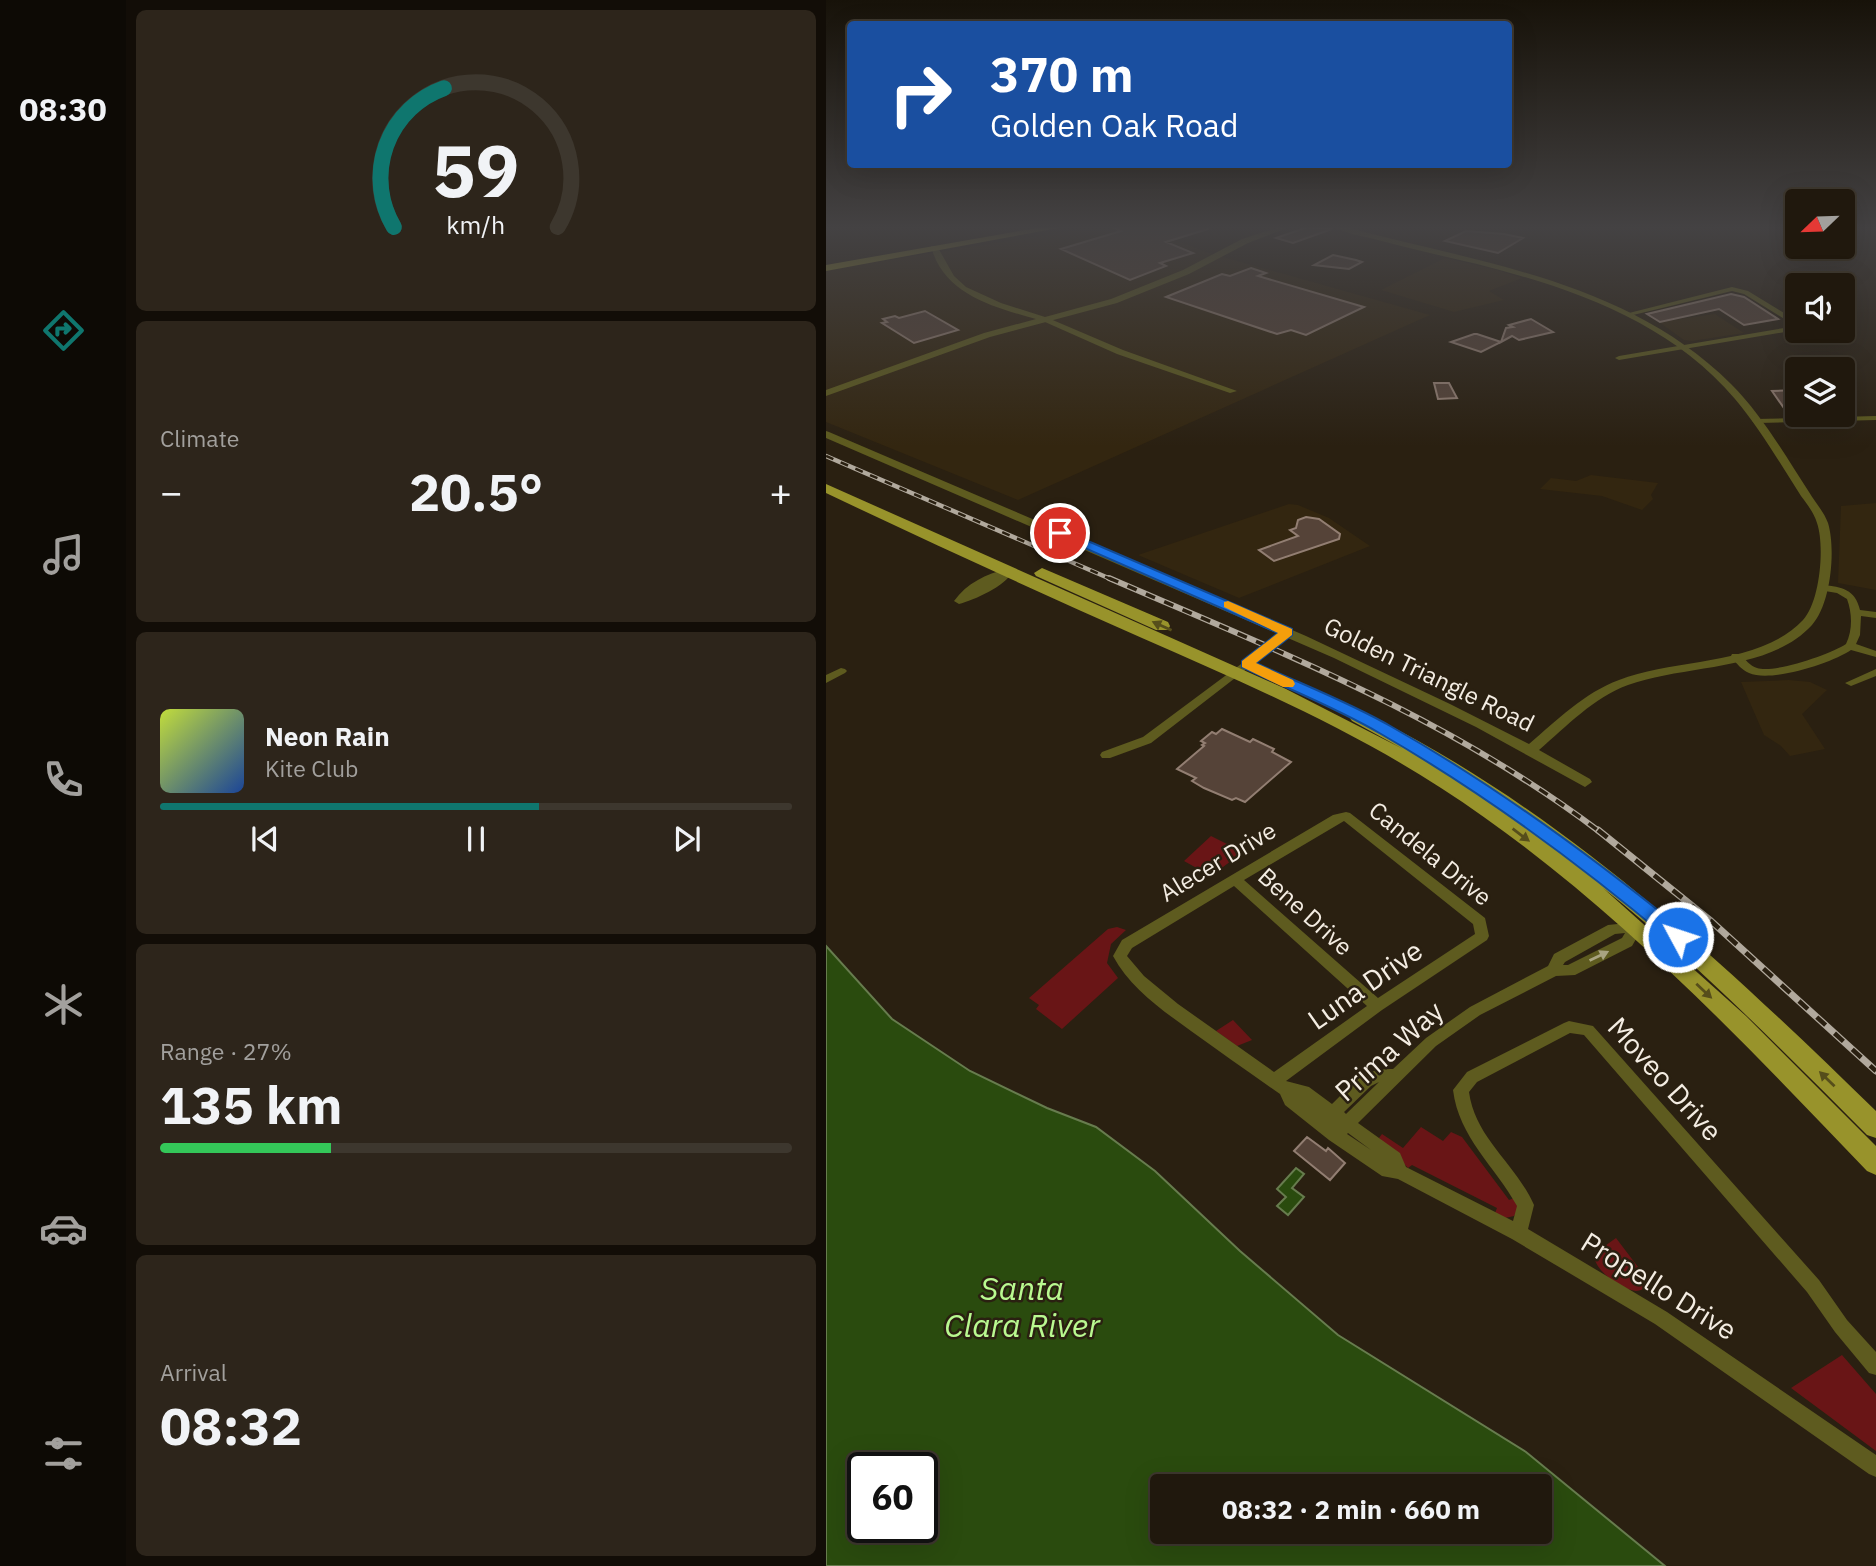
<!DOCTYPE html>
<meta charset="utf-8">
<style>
:root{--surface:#20180d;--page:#2d251b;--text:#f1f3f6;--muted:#a2a09d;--line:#3d372e;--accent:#0f766e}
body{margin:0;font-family:"IBM Plex Sans",sans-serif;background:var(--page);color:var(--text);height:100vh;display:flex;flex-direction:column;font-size:26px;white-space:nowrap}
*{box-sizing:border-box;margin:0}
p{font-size:23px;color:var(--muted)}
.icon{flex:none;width:38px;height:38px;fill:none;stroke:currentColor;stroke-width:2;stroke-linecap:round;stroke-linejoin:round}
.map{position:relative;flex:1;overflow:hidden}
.panel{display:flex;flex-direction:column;gap:10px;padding:10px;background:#120d07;width:700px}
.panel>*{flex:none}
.top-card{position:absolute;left:21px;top:21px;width:665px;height:147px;border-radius:7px;box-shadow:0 7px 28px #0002,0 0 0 2px var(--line);background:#1a4fa0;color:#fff;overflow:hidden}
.needle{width:46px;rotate:247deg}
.tools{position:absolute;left:959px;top:189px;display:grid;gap:14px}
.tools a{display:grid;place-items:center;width:70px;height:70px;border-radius:7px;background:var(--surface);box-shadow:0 7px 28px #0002,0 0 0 2px var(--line);font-size:35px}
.speed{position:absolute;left:21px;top:1452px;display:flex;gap:14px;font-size:35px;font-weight:700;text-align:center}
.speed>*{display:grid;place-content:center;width:91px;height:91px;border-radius:50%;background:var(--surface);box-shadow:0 7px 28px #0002,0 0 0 2px var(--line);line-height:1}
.speed .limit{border:4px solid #111;border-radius:10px;background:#fff;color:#111}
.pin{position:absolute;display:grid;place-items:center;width:60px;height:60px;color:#fff;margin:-30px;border:4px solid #fff;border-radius:50%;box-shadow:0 2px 7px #0007}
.me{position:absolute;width:77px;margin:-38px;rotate:310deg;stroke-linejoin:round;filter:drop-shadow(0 0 5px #0008)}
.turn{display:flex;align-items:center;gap:24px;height:147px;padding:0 28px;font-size:32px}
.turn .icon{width:91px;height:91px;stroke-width:2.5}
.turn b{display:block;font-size:49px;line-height:60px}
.big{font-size:52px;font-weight:800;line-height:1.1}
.panel .widget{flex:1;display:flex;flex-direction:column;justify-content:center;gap:10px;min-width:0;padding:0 24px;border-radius:10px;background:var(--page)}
.panel .dial{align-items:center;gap:0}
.dial svg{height:182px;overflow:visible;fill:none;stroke:var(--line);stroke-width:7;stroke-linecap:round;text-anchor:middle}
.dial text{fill:var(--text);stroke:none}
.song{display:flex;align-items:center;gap:21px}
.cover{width:84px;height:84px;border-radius:10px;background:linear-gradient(135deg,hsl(70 70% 55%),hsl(220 70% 35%))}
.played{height:7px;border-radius:4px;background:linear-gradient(90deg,var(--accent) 60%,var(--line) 60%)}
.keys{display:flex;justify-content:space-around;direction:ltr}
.heat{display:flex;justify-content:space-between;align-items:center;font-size:38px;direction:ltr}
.charge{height:10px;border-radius:5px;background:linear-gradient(90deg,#34c759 27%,var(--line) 0)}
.trip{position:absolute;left:324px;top:1474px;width:402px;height:70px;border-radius:7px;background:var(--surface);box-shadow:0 7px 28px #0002,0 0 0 2px var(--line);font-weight:800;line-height:70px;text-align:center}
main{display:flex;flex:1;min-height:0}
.tab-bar{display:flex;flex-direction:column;width:126px;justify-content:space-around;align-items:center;background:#0d0a05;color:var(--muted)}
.tab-bar .icon{width:49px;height:49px}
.tab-bar .on{color:var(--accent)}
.tab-bar b{font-size:32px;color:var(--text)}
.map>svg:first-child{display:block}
.built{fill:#332610}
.green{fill:#691516}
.water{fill:#2a4b0e;stroke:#677c4e;stroke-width:2;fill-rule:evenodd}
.building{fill:#554338;stroke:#927e72;stroke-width:2}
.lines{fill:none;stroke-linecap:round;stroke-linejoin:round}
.minor{fill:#5e5b1f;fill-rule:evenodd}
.tertiary{fill:#5e5b1f;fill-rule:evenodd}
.primary{fill:#98932b;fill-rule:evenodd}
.rail-far2-casing{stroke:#b1a99d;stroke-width:4.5}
.rail-far1-casing{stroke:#b1a99d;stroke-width:6}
.rail-casing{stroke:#b1a99d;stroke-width:7}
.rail-far2{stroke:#2a2011;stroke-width:2.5;stroke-dasharray:8;stroke-linecap:butt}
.rail-far1{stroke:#2a2011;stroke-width:3.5;stroke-dasharray:10;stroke-linecap:butt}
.rail{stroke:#2a2011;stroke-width:4.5;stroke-dasharray:12;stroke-linecap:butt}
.oneway{fill:#564e1b}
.oneway2{fill:#a9a481}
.route{fill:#1a73e8;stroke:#114b97;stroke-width:2}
.slow{fill:#f59e0b}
.labels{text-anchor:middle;stroke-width:5;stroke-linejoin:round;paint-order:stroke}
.street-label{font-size:24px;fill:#f4ede3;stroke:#2a2011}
.near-street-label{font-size:28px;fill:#f4ede3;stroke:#2a2011}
.near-water-label{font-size:32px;font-style:italic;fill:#b9f990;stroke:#2a2011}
</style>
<main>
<nav class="tab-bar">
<b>08:30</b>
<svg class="icon on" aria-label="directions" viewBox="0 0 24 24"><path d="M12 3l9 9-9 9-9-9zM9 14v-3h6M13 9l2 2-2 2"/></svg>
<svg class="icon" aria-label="music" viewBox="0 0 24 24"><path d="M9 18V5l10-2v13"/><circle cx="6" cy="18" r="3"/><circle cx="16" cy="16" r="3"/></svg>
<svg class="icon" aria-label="phone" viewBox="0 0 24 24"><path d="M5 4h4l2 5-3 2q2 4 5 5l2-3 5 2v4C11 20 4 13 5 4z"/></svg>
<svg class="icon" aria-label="climate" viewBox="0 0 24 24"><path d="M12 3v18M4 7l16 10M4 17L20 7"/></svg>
<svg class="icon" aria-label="car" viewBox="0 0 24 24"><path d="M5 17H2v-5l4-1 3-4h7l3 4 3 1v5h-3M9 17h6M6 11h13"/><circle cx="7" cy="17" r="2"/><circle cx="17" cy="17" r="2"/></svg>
<svg class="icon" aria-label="filters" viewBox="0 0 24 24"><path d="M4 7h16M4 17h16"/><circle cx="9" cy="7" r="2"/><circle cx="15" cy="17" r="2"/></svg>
</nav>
<section class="panel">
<div class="widget dial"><svg viewBox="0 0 100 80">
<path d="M14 69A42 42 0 1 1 86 69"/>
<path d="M14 69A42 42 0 0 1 36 8" stroke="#0f766e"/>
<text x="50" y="56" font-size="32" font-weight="700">59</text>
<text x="50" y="72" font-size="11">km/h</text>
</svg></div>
<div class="widget"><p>Climate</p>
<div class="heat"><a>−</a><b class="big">20.5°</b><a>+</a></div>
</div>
<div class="widget">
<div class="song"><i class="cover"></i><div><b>Neon Rain</b><p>Kite Club</p></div></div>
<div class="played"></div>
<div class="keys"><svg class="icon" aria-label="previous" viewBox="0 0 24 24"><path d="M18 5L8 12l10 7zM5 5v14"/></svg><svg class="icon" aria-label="pause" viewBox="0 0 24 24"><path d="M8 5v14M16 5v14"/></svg><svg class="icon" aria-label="next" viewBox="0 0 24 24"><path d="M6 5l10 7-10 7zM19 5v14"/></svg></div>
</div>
<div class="widget"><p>Range · 27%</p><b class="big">135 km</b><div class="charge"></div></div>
<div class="widget"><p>Arrival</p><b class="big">08:32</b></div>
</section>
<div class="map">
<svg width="1050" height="1566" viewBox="0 0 1050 1566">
<rect width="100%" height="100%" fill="#2a2011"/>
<path class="built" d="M269,227H315L383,253L604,315L192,500L0,422V270Z
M619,258L668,269L696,278L663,291L678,300L628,312L555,290Z
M889,314L918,333L866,341L858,340L833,322Z
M765,475L832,483L825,495L827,499L816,510L776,496L714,489L725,478L750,481Z
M1050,503V590L1012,583L1015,506Z
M463,504L472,505L503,518L544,546L413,598L312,555Z
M963,680L984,682L1001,690L976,714L999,749L964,756L955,746L938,735L915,682Z"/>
<path class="green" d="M385,836L417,852L385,876L358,861Z
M291,927L300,930L285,944L281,963L292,978L236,1029L210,1009L213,1005L203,998L282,929Z
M407,1020L426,1040L411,1046L390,1031Z
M595,1127L617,1141L625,1132L636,1137L683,1200L688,1198L693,1208L688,1216L679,1218L669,1213L671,1208L586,1165L582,1168L553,1138L556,1134L577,1148Z
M790,1238L825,1284C820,1287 816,1291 810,1291C796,1290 764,1268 769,1253Z
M1016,1355L1050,1394V1451L965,1388Z"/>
<path class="water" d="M0,946L66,1019L144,1071L221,1108L270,1127L329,1171L414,1251L512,1335L700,1452L839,1566H0ZM37,1468H96V1528H37ZM336,1486H714V1531H336Z
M470,1168L478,1174L466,1188L478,1197L462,1215L451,1206L460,1197L451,1189Z"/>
<path class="building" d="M286,227H382V229L340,242L367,253L334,263L340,266L304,280L235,249L295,231Z
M482,227L506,229L467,243L450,238Z
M640,231L678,234L697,238L672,253L619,241Z
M507,255L530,260L536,262L523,269L488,265Z
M425,268L440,273L432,276L538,307L480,335L465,330L451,334L340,297L396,274L404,276Z
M905,294L918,297L952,319L918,325L893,309L834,322L821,314Z
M99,311L132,330L88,343L56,323L61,322L57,319L69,316L73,318Z
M705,319L727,332L693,340L686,336L675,342L680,328L687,327L683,325Z
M648,334H651L675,342L655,352L625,342Z
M608,383H623L631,398L612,399Z
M971,390V411H960L946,391Z
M480,517L493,519L514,534L513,539L448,561L433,550L472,536L464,530L470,528L472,520Z
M396,729L424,742L427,739L448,749L446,752L465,762L419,802L410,798L406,800L378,788L366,781L370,778L351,769L378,746L376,745L379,743L375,741L386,732L390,734Z
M481,1137L500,1151L502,1148L519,1163L504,1180L468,1151Z"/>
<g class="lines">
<path class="minor" d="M906,287L922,291L971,321V330L793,360L789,358L793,356L970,326L918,294L906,291L803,316L799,314Z
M222,318L297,350L411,391L404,393L291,354L219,322V318Z
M1050,416V420L930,423L926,421L930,419Z
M181,569L186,572C180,586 148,600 133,604L128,601C141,583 160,574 181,569Z
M997,585C1016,587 1029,589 1034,610L1050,612V618L1035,616L1034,635L1030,644L1050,651V657L1025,650C1006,663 945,683 923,673C916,670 911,664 906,658L905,656L906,654H914C919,659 924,666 931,668C948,674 1005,654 1020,644C1027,629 1026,613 1021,599L1011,593L993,590L992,588Z
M462,629L467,632L466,634L325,743L284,758H276L274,755L276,752L317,737Z
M15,668L19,669L21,671L19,673L0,683V675Z
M1050,669V676L1025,686L1019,683Z
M520,812L524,813L659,918L663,936L661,940L556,1010L460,1081L483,1087L506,1104C527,1084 536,1068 567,1069L600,1038L644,1007L722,966L728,954L782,925L810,922L815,923L817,927L806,946L749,975L730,976L654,1015L610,1046L532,1123L574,1153L580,1167L687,1221L691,1206C669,1166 633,1138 627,1090L641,1072L738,1023L743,1021L767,1026L993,1280L1021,1320L1050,1352V1375L1043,1373L1009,1332L981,1292L758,1035L744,1033L651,1082L643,1092C649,1138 690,1164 708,1205L702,1229L841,1312L1050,1455V1477L1043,1474L829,1324L686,1239L572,1179L556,1176L503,1140L459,1105L454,1094C424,1073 394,1052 365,1031C336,1010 304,988 287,956L296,940L507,815ZM518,821L647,924L649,934L552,998L418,880ZM408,886L541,1006L448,1072L352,1004L318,976L301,956L306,948ZM799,933L796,938L742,965H737L739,962L789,934ZM553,1082L520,1114L518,1112L545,1086ZM522,1133L545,1150L521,1134Z"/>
<path class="tertiary" d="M454,227H464L422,243L363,274L291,303L164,337L0,396V390L158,333L210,319C167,307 117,294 105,246H111L128,276L140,287L175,303L219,317L285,299L357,270L416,239Z
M508,227H519C654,263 802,281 905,384C936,415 959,455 983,492C989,502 998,512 1002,523C1010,549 1005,604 986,625C943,672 859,664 802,685C767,698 741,726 713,750L764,779L766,782L759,787L650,727L508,658L0,438V431L3,432L480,636L624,704L703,744C731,720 758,693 793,680C849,658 934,666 977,620C994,602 999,546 991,523C988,513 981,504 975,496C954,463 934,429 909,399C844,322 746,288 651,264C616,256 582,248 548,239C535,236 519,233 508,227Z"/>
<path class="primary" d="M216,227H238L0,271V265Z
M0,484L460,689L577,749L526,721L523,717L532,711L551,719C741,815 899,964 1050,1111V1138L1041,1135C956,1050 871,963 777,888L920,1016L1050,1146V1175L1041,1171C909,1033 776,892 615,788C521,727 418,683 316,638C210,591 105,543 0,493Z
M216,568L342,622L344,626L342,630H330L210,576L208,573Z"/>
<defs>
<path id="rail-far2" d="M0,456L287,580"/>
<path id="rail-far1" d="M283,578C456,653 622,717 774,832"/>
<path id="rail" d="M772,830L885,921L1050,1071"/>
</defs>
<use href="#rail-far2" class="rail-far2-casing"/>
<use href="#rail-far1" class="rail-far1-casing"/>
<use href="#rail" class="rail-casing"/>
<use href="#rail-far2" class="rail-far2"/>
<use href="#rail-far1" class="rail-far1"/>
<use href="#rail" class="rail"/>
</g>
<defs><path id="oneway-solid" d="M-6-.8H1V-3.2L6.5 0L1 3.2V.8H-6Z" transform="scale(1.75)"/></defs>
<g class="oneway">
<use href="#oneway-solid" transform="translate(336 626) rotate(-156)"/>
<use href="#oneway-solid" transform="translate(695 835) rotate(37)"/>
<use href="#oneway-solid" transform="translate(878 991) rotate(43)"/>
<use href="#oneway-solid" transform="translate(1001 1079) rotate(-136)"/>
</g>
<use class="oneway2" href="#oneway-solid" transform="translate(773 956) rotate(-26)"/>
<linearGradient id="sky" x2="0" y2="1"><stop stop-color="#171209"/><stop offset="0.51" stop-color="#444243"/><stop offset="1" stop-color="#444243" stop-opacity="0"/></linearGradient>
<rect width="1050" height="446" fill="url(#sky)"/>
<path class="route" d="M234,529L466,629V635L430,663C475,684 523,702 566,727C670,786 766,856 859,932L861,937L859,942H846C754,864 659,794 555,734C511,708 462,689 416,667V661L452,633L229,535L227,533Z"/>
<path class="slow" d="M402,601L466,629V635L430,663L467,680L469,684L467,687H457L416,667V661L452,633L398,607V602Z"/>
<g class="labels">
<g class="street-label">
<text transform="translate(603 675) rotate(26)" y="8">Golden Triangle Road</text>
<text transform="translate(604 854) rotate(39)" y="8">Candela Drive</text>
<text transform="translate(392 862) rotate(-31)" y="8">Alecer Drive</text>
<text transform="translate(479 912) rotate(42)" y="8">Bene Drive</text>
</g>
<g class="near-street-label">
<text transform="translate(539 985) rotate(-35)" y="10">Luna Drive</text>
<text transform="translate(563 1051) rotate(-42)" y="10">Prima Way</text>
<text transform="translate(839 1079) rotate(48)" y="10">Moveo Drive</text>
<text transform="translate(833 1286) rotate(32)" y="10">Propello Drive</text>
</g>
<g class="near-water-label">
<text x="196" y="1300">Santa<tspan x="196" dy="37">Clara River</tspan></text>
</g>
</g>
</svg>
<div class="tools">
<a><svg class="needle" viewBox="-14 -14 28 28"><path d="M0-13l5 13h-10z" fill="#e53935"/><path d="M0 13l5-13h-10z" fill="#a2a09d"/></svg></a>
<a><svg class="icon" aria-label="sound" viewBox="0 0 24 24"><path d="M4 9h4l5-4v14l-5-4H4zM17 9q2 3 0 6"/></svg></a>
<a><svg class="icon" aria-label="layers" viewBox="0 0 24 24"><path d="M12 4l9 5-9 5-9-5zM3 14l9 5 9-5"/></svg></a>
</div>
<div class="speed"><div class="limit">60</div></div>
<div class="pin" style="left:234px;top:533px;background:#d93025"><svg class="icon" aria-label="arrive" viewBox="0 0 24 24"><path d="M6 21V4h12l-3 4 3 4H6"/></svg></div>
<svg class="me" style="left:852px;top:937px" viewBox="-20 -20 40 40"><circle r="17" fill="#1a73e8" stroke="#fff" stroke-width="3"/><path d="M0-11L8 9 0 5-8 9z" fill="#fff"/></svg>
<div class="trip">08:32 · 2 min · 660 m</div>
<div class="top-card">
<div class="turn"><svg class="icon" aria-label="right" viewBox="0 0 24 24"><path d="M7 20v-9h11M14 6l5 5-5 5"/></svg><div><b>370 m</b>Golden Oak Road</div></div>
</div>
</div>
</main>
